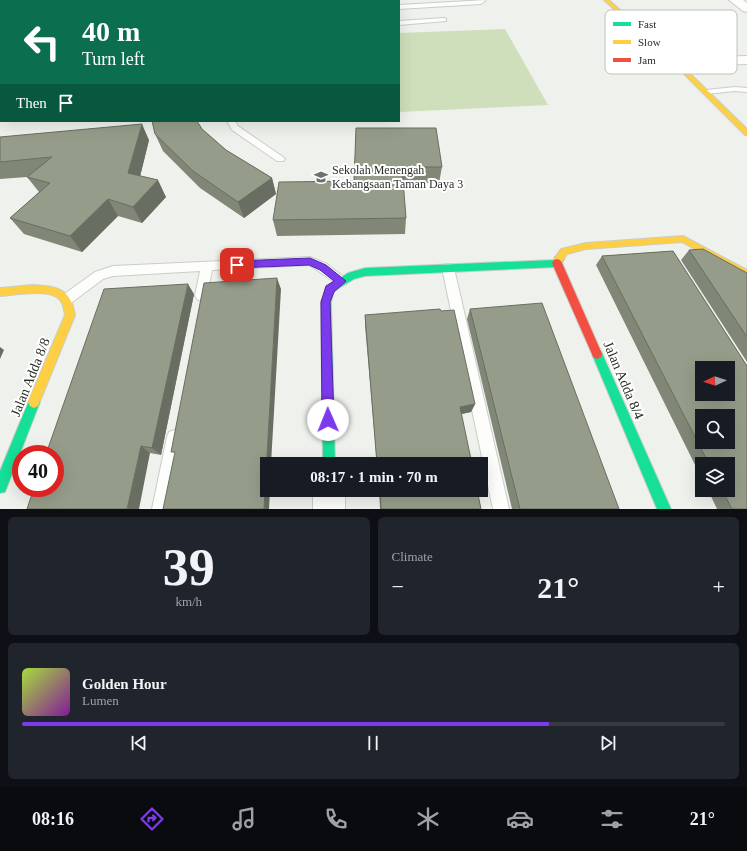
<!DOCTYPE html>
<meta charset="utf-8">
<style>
:root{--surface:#171b24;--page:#20242c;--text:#f1f3f6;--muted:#9ea1a6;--line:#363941;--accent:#7c3aed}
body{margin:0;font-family:"Times New Roman",serif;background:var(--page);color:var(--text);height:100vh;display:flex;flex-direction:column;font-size:15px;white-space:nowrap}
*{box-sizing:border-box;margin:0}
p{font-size:13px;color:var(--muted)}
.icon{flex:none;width:22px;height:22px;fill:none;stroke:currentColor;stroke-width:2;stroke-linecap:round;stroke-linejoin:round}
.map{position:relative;height:509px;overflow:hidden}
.panel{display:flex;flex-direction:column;gap:8px;padding:8px;background:#0d0f14;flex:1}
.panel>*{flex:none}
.banner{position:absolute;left:0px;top:0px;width:400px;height:122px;box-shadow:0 4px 16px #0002;background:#0b6e4f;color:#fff;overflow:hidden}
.needle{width:26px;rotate:266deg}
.tools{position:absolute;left:695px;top:361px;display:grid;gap:8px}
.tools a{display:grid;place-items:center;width:40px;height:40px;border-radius:0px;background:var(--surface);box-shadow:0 4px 16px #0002;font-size:20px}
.speed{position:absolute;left:12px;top:445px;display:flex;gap:8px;font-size:20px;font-weight:700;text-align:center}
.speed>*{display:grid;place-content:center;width:52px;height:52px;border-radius:50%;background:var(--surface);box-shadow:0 4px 16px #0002;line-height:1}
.speed .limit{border:6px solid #d22;background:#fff;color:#111}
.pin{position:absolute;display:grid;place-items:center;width:34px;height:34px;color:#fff;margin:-17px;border-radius:8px;box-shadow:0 2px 6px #0006}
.me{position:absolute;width:44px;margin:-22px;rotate:359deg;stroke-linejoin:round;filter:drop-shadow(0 0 3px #0008)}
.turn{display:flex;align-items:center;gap:14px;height:84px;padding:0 16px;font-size:18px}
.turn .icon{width:52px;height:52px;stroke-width:2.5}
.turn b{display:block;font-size:28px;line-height:34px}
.then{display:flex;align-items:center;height:38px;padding:0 16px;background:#0003;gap:8px;font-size:15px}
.big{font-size:30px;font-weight:700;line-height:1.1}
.panel .card{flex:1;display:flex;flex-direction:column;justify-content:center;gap:6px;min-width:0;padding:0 14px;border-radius:6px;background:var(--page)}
.panel .dial{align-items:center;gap:0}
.dial b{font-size:52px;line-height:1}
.song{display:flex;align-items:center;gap:12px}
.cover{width:48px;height:48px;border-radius:6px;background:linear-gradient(135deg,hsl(80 70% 55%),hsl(290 70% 35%))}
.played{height:4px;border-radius:2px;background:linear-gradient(90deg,var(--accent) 75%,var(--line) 75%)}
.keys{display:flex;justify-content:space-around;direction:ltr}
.heat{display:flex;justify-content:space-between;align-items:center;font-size:22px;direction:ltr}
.panel .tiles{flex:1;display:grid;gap:8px;grid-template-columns:1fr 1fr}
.card:last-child{grid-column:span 2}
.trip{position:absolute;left:260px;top:457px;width:228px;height:40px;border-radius:0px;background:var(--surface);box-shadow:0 4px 16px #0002;font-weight:700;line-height:40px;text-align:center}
.tabs{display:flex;height:64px;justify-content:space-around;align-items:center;background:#090b0e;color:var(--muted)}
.tabs .icon{width:28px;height:28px}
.tabs .active{color:var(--accent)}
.tabs b{font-size:18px;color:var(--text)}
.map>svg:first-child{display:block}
.green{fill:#cfdfbc}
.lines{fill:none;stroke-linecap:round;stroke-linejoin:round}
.lane-casing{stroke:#cacdc8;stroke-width:2}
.street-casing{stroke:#cacdc8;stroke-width:2}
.fast-casing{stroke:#cacdc8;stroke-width:2}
.slow-casing{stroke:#cacdc8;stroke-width:2}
.jam-casing{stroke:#cacdc8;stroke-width:2}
.lane{fill:#fdfdfc;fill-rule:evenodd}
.street{fill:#fdfdfc;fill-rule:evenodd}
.fast{fill:#16e098;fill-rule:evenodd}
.slow{fill:#ffcf43;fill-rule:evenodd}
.jam{fill:#f24e42;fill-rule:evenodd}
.wall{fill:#808777;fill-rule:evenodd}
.shaded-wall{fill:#686e61}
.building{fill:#959d8a;stroke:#686e61;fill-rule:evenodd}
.route{fill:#7c3aed;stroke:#51269a}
.labels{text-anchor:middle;stroke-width:4;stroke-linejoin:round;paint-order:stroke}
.poi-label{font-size:12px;fill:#2a2c27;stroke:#fff;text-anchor:start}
.near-street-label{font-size:14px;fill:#2a2c27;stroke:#fff}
.key{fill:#fff;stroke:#bfc0be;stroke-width:1}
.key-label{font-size:11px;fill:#2a2c27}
</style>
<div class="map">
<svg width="747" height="509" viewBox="0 0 747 509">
<rect width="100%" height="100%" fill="#eff2ec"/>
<path class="green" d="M505,29L548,105L399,112V33Z"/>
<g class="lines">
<defs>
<path id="lane" d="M199,0H205V1H199Z
M352,0H358V1H352Z
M374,0H380V1H374Z
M486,0L481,4L399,9V5Z
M444,18L446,19V21L399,25V21Z
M735,87L747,88V92L735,91L706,94L702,92L706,90Z
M227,121H235L238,126L283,157L285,159L283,161H277L232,130Z
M310,257L327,264L345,278L347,281L345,284C337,287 319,270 309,265L212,270L207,296L205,299L201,301L197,299L195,296L200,271L113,276L103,279L71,303L67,304L63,303L61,299L63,295L95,272L113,266Z
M448,264L452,265L454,268L509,509H493L442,268L444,265Z
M174,430L179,432L181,437L168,509H152L167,437L169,432Z"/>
<path id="street" d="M142,0H154V1H142Z
M307,0H339L306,1Z
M729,0H743L747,3V12L743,11Z
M747,56V64L675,66L670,65L668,62L670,59L675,58Z
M313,490H345V509H313Z"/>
<path id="fast" d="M559,255L562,256L564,259L560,266L557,267L365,276L354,279L334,291L331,302L335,464H323L321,302L327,286L348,273L365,268L554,260L556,256Z
M597,349L601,351L671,509H657L592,354L593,351Z
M34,396L38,398L40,402L5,492L0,493V471L30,398Z"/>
<path id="slow" d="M604,0H609L677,61L747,129V135H745L673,63Z
M683,236L747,270V278L682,242L586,249L567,254L562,262H556L554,259L561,249L586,243Z
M33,285C57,286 71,289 75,315L38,406L34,408L30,406L28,402L65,315C64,310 64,305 60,300C50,288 15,295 0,296V288Z"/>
<path id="jam" d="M557,259L560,260L562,263L602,354L601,357L597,359L593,357L592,354L552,263L554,260Z"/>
</defs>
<use href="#lane" class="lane-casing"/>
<use href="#street" class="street-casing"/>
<use href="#fast" class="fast-casing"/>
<use href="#slow" class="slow-casing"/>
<use href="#jam" class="jam-casing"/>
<use href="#lane" class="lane"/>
<use href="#street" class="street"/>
<use href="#fast" class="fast"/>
<use href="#slow" class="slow"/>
<use href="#jam" class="jam"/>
</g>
<path class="wall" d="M356,128L442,167L439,183H403L406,218L405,234L277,236L273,220L354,181Z
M202,129L226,150L272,178L276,194L244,218L200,188L163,151L155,134Z
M0,137L149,140L140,176L166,197L142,223L118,216L82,252L24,234L10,218L39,192L27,177L0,179Z
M689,250L747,273V362L681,260Z
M673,251L747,366V509H717L708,490H728V464H702V479L596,265L602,256ZM702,368H728V394H702ZM702,416H728V442H702Z
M194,294L161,455L150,453L27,509Z
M470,309L619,509H512L467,319Z
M441,311L475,404L471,412L461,414L472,464H377L365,325V315Z
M379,490H477L481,509H380Z"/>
<path class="shaded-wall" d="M0,83H1V101L0,102Z
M142,124L149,140L137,189L128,173Z
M272,178L276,194L244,218L238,202Z
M158,180L166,197L142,223L133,207Z
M108,199L118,216L82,252L70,236Z
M277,278L281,289L271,464H267V490H270L269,509H264Z
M188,284L194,294L161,455L152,448Z
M0,347L4,350L0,359Z
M475,404L471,412L457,415L460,407Z
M141,446L150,453L139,509H127Z"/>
<path class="building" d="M0,64H1V83H0Z
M152,121H197L202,129L226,150L272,178L238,202L193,171L155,134Z
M142,124L128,173L158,180L133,207L108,199L70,236L10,218L50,183L27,177L52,157L0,162V137Z
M356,128H436L442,167H402L406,218L273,220L279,182L354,181Z
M703,249L747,273V337L689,250Z
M673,251L747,366V509H732L722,490H728V464H709L602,256ZM702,368H728V394H702ZM702,416H728V442H702Z
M277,278L264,509H163L175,452H171L204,283Z
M188,284L152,448L141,446L127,509H27L34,488H55V454H46L104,289Z
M542,303L619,509H520L470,309Z
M440,309L441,311L454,310L475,404L460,407L472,464H377L365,315Z
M380,490H477L481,509H381Z"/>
<path class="route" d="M310,258L326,265L346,281L334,292L330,302L334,420L332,424L328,426L324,424L322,420L321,302L326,286L334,281L320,270L309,265L237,268L232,265L237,261Z"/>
<defs>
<symbol id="school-bare" viewBox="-9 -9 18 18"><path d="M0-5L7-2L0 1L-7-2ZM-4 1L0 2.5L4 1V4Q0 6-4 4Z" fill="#6f716c" stroke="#fff" stroke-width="2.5" paint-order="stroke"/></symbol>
</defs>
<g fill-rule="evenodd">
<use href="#school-bare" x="311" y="167" width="20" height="20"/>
</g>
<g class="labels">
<g class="poi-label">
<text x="332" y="174">Sekolah Menengah<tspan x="332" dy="14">Kebangsaan Taman Daya 3</tspan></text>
</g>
<g class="near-street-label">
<text transform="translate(30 377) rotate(-68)" y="5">Jalan Adda 8/8</text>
<text transform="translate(624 380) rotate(67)" y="5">Jalan Adda 8/4</text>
</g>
</g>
<rect x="605" y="10" width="132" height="64" rx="6" class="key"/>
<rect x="613" y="22" width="18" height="4" fill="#16e098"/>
<rect x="613" y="40" width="18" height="4" fill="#ffcf43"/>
<rect x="613" y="58" width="18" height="4" fill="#f24e42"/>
<g class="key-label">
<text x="638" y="28">Fast</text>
<text x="638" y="46">Slow</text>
<text x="638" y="64">Jam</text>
</g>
</svg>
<div class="tools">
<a><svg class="needle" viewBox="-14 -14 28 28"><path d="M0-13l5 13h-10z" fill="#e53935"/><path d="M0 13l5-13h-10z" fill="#9ea1a6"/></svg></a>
<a><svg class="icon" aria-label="search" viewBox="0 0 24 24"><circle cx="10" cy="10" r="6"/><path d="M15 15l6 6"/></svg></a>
<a><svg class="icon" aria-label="layers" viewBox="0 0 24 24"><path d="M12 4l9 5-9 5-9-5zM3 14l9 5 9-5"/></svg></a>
</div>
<div class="speed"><div class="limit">40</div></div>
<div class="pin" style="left:237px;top:265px;background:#d93025"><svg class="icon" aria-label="arrive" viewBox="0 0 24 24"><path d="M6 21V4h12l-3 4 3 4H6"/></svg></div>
<svg class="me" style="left:328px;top:420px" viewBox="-20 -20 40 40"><circle r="19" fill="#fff"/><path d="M0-13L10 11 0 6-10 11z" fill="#7c3aed"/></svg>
<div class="trip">08:17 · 1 min · 70 m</div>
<div class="banner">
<div class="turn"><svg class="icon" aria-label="left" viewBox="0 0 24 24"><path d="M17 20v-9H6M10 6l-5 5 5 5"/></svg><div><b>40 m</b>Turn left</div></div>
<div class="then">Then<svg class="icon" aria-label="arrive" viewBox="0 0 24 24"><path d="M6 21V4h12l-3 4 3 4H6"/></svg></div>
</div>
</div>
<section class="panel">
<div class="tiles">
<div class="card dial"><b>39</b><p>km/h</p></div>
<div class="card"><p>Climate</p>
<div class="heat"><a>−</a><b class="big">21°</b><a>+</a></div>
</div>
<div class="card">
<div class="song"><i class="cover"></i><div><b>Golden Hour</b><p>Lumen</p></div></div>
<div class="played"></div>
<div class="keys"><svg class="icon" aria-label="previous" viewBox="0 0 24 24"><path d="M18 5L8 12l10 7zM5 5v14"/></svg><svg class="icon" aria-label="pause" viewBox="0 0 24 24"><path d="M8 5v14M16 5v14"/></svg><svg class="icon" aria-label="next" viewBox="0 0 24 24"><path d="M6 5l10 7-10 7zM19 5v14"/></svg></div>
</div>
</div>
</section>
<nav class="tabs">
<b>08:16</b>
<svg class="icon active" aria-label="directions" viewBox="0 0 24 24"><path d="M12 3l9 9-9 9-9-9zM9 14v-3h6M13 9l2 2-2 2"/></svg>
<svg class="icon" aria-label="music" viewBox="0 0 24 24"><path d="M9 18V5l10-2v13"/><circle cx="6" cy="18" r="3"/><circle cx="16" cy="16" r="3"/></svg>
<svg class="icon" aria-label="phone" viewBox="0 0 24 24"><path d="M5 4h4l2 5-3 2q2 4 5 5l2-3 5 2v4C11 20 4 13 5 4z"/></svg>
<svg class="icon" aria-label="climate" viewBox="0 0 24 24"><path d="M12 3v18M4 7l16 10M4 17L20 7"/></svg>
<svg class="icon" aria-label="car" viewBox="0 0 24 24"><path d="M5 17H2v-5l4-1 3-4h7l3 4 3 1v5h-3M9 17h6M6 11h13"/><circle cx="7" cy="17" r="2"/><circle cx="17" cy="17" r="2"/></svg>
<svg class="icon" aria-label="filters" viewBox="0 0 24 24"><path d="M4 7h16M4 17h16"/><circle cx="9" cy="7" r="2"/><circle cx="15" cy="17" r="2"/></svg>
<b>21°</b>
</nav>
